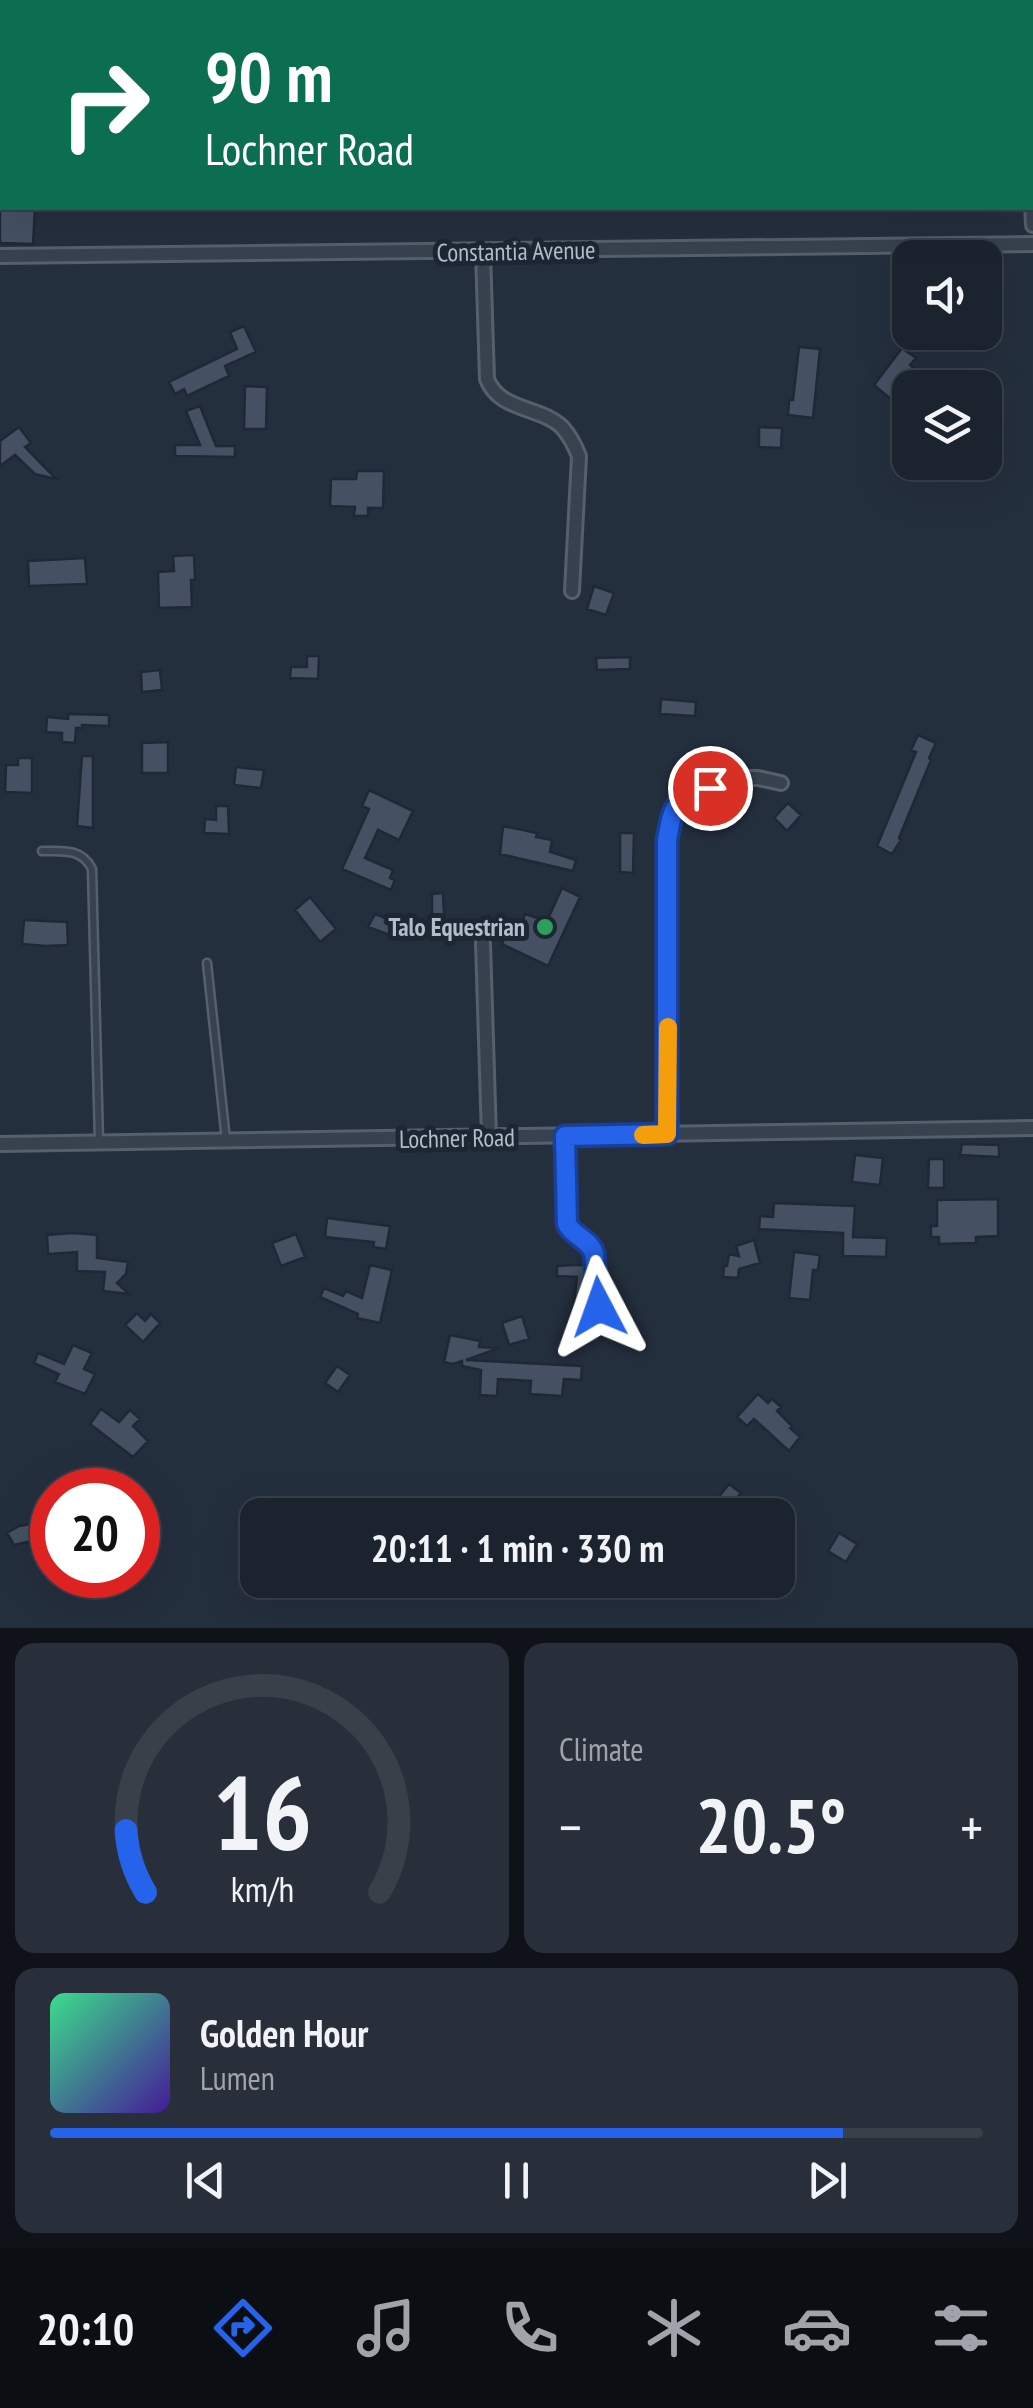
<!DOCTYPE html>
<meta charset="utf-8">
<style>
:root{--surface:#1b232e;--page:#282f3a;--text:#f1f3f6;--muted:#a0a4aa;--line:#39404a;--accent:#2563eb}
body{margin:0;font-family:"PT Sans Narrow",sans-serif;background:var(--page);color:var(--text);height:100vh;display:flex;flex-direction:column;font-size:38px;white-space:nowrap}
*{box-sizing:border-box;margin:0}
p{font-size:32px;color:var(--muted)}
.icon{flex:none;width:55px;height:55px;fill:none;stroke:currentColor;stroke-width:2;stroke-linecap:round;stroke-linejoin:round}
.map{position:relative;height:1628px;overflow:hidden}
.panel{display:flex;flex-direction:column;gap:15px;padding:15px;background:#0f1319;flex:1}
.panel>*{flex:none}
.banner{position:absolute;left:0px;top:0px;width:1035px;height:210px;box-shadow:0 10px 40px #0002,0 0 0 2px var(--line);background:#0b6e4f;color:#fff;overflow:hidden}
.tools{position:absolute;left:892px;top:240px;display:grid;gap:20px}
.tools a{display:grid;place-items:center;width:110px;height:110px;border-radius:20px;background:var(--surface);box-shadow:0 10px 40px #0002,0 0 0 2px var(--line);font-size:50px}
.speed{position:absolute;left:30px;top:1468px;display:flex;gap:20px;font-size:50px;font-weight:700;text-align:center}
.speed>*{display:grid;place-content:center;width:130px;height:130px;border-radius:50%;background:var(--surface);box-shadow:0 10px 40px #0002,0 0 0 2px var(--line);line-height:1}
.speed .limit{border:15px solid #d22;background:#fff;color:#111}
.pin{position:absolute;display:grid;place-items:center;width:85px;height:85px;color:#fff;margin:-42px;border:5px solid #fff;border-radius:50%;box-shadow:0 2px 10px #0007}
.me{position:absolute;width:110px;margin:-55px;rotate:356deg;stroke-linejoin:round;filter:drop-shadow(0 0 8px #0008)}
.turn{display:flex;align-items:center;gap:35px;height:210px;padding:0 40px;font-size:45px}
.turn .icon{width:130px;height:130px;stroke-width:2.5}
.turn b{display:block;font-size:70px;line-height:85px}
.big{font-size:75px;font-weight:700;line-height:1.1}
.panel .tile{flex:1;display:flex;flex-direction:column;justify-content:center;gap:15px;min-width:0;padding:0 35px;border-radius:20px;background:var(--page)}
.panel .dial{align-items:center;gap:0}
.dial svg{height:260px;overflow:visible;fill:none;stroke:var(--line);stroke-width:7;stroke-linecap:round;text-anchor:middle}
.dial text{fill:var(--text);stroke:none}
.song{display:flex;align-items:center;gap:30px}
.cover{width:120px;height:120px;border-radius:15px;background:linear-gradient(135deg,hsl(150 70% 55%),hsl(260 70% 35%))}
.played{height:10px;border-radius:5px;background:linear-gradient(90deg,var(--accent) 85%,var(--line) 85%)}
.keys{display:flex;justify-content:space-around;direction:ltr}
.heat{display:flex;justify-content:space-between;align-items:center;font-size:55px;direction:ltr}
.panel .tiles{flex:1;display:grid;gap:15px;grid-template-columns:1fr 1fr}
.tile:last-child{grid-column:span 2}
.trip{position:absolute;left:240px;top:1498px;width:555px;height:100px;border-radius:20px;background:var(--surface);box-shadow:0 10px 40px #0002,0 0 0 2px var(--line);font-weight:700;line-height:100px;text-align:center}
.tab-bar{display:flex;height:160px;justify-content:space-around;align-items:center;background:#0b0e12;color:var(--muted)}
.tab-bar .icon{width:70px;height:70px}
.tab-bar .selected{color:var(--accent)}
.tab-bar b{font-size:45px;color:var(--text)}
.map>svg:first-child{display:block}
.building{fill:#455162;stroke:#1f2835;stroke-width:2.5}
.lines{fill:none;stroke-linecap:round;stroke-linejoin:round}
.service-casing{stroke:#565f6c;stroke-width:11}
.minor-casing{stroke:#565f6c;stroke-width:18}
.service{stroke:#38414e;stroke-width:6}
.minor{stroke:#38414e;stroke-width:12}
.route-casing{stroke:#184099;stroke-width:25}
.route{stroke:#2563eb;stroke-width:18}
.slow{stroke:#f59e0b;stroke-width:18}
.leisure-dot{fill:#2e9e5b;stroke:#1d2633;stroke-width:4}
.labels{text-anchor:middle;stroke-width:10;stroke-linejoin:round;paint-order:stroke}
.street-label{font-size:25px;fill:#b4bcc9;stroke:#1d2633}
.poi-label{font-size:25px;font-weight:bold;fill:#b4bcc9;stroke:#1d2633;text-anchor:end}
</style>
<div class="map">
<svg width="1033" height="1628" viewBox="0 0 1033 1628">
<rect width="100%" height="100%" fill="#242f3e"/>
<path class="building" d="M0,208H35L33,244L0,243Z
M244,326L256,352L225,366L229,376L187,396L184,389L175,394L169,382L237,349L230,332Z
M799,347L820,349L813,418L788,415L789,400H793Z
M902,348L916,358L910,365L939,388H910V415L874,385Z
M245,386L267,387L266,429H244Z
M200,406L216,446H235V457L175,456V445H200L186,411Z
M19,427L31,443L25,447L56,479L35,474L15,455L0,466V441Z
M759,427L782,428L781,448L759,447Z
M357,471H384L383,508H368V516H354L355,507L330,506L331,479H356Z
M194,555L195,580H191L192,607L159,608L158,572L174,571L173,556Z
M85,558L87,584L29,586L28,561Z
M594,586L614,593L606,615L587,609Z
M307,656H319L318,679L290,678L291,667H307Z
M630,657V669L597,670L596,658Z
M160,670L162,690L142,692L141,672Z
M661,699L696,702L695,716L660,714Z
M68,714L109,715V726L82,725V728H76L75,743L62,742V733L46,732L47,717L68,719Z
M918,735L936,743L929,758L931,760L899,838L901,840L892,854L877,846L916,752L911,750Z
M168,742V773H142V743Z
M82,756H93V828L77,826Z
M18,758H32V793L5,792L6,765H18Z
M236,767L264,770L261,788L234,785Z
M369,790L413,811L399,840L378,830L365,858L393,870L390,878L395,880L391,890L342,869L369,809L362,806Z
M788,803L801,815L787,831L774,818Z
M216,806H228L229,834L204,833L205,819L216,820Z
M503,826L537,833L536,837L552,840L550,852L576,860L573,871L500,854Z
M620,833H634L633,873L620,872Z
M562,888L580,897L548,966L502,944L507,932L517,935L525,914L547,921Z
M443,893L445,935H432V894Z
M310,897L336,929L320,942L295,910Z
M375,914L411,928L406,941L368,927Z
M24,920L67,922L68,945L45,946L22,944Z
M962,1144L999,1145V1157L960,1155Z
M855,1155L883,1158L880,1185L852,1182Z
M929,1159H944V1188H928Z
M998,1199V1236L976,1237V1243L939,1244V1237H931V1226H937V1200Z
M774,1203L855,1206L853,1237L887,1238L886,1257L843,1256V1233L759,1229L760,1216L773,1217Z
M327,1218L390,1226L386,1249L373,1247L374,1242L325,1237Z
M73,1233L97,1235V1258L128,1262L126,1274L117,1283L129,1294L103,1291L105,1272L77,1271V1252L48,1254L47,1235Z
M296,1234L305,1257L281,1266L272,1243Z
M754,1240L760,1263L739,1269L738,1278L723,1277L724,1266H727L729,1254L739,1256L736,1246Z
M794,1252L820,1255L818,1270H813L810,1300L789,1298Z
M370,1265L392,1270L380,1323L357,1318L358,1314L320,1297L324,1288L343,1296L346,1291L362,1298Z
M575,1265H589L585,1312L573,1311L577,1277L557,1276V1266Z
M137,1313L145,1321L151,1314L160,1323L143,1342L125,1325Z
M522,1316L529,1339L509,1345L502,1323Z
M450,1335L480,1341L479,1347L499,1348L466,1360L582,1366L581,1380L564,1379L562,1396L530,1394L531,1381L498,1379L497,1396L480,1395L481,1370L462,1366V1361L453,1364L444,1362Z
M73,1345L92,1353L84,1369L95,1374L85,1394L55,1382L59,1374L34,1363L38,1353L64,1364Z
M337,1366L350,1375L338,1392L325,1383Z
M758,1394L768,1403L772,1399L781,1407L777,1411L792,1426L790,1428L800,1437L789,1451L754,1419L747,1426L737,1417Z
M101,1409L119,1422L130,1410L140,1419L133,1426L148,1441L133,1457L90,1424Z
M729,1484L741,1493L734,1501L751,1515H718L710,1508Z
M37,1523L40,1539L14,1545L7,1533L19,1526Z
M839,1533L857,1544L846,1562L828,1551Z"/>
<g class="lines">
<defs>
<path id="service" d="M42,851C62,851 82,848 92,869L99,1141
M207,963L226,1140
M565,1137L567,1224C574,1237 589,1239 595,1253L599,1307"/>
<path id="minor" d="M1030,0V2
M1032,202L1033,225
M483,252L487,379C499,411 540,406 562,427C569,435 575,446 579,456L572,591
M0,256L1033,244
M483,943L489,1137
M667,1134L666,866L671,818L678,803L690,794L744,778H758L781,783
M0,1144L1033,1128"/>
</defs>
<use href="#service" class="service-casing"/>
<use href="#minor" class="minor-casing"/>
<use href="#service" class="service"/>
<use href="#minor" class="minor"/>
</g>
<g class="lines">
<defs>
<path id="route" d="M599,1307L594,1253C589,1239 574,1237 567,1224L565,1136L667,1134V840C673,806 675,798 710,788"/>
</defs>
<use href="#route" class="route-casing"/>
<use href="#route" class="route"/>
<path class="slow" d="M643,1135L667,1134L668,1027"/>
</g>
<circle class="leisure-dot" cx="545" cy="927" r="10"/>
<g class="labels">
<g class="street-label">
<text transform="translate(516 251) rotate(-1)" y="9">Constantia Avenue</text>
<text transform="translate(457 1138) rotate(-1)" y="9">Lochner Road</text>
</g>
<g class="poi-label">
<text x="525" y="936">Talo Equestrian</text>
</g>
</g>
</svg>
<div class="tools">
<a><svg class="icon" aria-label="sound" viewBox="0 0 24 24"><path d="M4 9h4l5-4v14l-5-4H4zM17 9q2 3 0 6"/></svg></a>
<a><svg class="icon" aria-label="layers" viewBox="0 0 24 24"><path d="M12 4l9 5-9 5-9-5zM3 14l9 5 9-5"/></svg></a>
</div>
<div class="speed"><div class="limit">20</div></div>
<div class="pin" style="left:710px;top:788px;background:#d93025"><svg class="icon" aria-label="arrive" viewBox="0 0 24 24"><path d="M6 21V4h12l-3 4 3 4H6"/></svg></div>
<svg class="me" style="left:599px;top:1307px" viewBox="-20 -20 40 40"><path d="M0-17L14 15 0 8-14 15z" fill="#2563eb" stroke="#fff" stroke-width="4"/></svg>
<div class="trip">20:11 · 1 min · 330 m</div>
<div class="banner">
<div class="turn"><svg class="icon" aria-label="right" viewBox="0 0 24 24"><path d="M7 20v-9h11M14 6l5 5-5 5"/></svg><div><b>90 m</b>Lochner Road</div></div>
</div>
</div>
<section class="panel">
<div class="tiles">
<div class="tile dial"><svg viewBox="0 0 100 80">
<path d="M14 69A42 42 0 1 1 86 69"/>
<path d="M14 69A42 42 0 0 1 8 50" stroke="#2563eb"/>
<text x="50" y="56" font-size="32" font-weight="700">16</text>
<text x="50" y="72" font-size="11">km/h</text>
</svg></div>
<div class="tile"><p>Climate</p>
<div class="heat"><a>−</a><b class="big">20.5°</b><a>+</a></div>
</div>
<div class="tile">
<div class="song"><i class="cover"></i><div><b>Golden Hour</b><p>Lumen</p></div></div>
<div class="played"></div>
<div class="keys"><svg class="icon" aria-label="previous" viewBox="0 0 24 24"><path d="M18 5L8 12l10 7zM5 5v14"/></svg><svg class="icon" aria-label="pause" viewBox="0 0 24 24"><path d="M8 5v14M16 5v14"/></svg><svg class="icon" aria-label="next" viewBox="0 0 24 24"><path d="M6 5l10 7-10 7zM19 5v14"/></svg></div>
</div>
</div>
</section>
<nav class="tab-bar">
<b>20:10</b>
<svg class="icon selected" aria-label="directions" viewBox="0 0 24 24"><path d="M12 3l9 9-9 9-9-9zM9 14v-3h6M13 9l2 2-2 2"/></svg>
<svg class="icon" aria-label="music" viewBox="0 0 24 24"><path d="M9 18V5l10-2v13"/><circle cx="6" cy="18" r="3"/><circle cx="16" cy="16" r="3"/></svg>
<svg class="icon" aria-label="phone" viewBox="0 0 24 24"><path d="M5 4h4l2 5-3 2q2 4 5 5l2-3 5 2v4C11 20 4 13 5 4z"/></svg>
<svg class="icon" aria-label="climate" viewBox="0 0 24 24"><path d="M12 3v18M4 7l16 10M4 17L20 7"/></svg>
<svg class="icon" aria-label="car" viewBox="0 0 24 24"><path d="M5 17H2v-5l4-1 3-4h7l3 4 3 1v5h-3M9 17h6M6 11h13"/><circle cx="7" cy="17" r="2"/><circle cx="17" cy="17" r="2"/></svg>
<svg class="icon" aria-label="filters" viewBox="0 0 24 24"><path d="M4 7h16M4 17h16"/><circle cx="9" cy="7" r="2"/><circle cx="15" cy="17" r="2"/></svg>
</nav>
